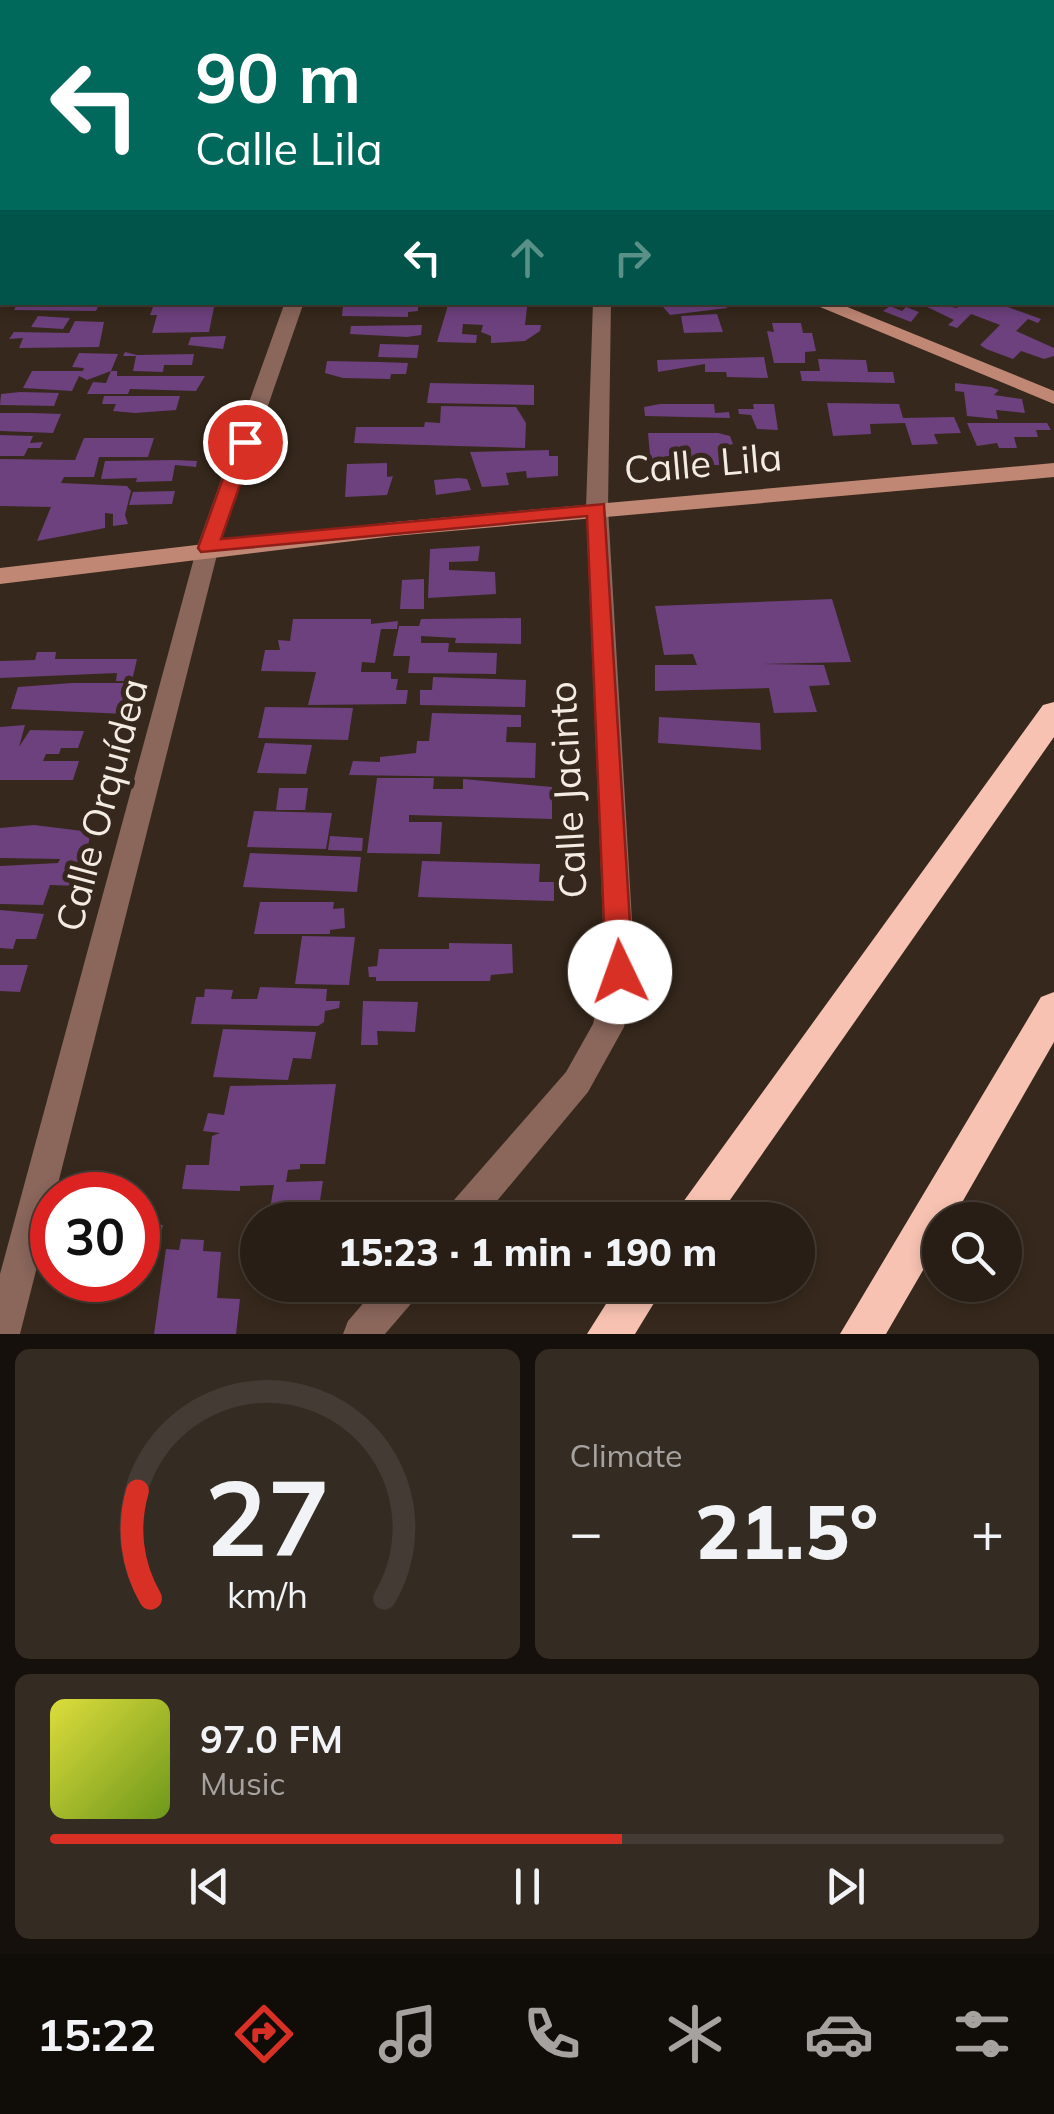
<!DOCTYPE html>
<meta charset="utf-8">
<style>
:root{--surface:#281e15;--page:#342b22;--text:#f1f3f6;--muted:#a5a2a0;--line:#443c34;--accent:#d93025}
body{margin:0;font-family:Mulish,sans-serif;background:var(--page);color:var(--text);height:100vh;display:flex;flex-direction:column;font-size:38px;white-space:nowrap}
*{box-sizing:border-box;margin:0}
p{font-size:32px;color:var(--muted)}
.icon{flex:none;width:55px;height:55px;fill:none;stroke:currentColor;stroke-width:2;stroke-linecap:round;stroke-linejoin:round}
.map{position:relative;height:1334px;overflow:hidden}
.sheet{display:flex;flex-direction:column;gap:15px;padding:15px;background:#16100c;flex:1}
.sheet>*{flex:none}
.hud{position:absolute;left:0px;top:0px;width:1055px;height:305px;box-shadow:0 5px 15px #0003,0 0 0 2px var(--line);background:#00695c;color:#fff;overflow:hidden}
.controls{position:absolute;left:922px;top:1202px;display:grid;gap:20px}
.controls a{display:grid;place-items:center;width:100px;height:100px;border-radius:50%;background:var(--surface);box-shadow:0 5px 15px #0003,0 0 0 2px var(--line);font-size:50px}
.speed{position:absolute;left:30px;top:1172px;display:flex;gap:20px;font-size:50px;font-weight:700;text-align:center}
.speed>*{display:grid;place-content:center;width:130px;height:130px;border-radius:50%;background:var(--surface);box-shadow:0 5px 15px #0003,0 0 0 2px var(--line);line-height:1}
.speed .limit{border:15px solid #d22;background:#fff;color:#111}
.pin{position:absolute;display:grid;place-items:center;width:85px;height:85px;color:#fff;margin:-42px;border:5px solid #fff;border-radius:50%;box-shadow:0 2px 10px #0007}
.me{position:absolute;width:110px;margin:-55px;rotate:357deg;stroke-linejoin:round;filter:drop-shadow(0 0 8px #0008)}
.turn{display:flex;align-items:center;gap:35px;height:210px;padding:0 30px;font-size:45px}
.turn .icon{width:130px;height:130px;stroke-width:2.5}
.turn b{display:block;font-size:70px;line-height:85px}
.lanes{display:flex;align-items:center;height:95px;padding:0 30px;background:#0003;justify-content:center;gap:50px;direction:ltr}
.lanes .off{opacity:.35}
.big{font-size:75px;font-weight:800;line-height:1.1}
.sheet .tile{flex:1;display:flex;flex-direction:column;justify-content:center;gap:15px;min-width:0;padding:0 35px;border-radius:15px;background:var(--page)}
.sheet .dial{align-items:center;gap:0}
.dial svg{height:260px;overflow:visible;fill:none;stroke:var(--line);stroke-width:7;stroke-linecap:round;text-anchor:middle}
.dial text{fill:var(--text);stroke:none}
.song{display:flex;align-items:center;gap:30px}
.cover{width:120px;height:120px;border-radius:15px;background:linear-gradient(135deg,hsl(60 70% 55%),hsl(80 70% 35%))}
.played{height:10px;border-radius:5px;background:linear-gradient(90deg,var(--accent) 60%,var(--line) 60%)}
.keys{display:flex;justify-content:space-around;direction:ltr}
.heat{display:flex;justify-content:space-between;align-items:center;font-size:55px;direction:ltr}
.sheet .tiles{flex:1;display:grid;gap:15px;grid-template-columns:1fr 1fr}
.tile:last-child{grid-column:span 2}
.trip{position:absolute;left:240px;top:1202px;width:575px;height:100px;border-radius:50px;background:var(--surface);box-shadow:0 5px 15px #0003,0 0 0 2px var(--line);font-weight:800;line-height:100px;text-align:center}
.tabs{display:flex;height:160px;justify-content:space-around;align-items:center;background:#100c08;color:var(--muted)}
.tabs .icon{width:70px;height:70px}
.tabs .active{color:var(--accent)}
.tabs b{font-size:45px;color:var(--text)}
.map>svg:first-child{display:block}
.building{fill:#6d407e}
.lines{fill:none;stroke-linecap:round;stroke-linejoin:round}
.street{fill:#8a665b;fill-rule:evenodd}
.secondary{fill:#c08775;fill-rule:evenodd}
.highway{fill:#f7c2b1;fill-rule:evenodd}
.route{fill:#d93025;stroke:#8d1f18;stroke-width:2.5}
.labels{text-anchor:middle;stroke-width:10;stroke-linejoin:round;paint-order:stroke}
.street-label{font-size:38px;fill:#f4ebe3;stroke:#36281c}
</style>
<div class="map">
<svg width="1054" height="1334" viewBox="0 0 1054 1334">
<rect width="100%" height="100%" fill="#36281c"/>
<path class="building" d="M18,302H100L96,311L14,310Z
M155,302H235L234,307H214L209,332L152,333L157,315H150Z
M360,302H402L418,306V311L408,312V317L342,316L343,306Z
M449,302L527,307L525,325H541L540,331L525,341L491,343V336L481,332L483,325L463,324L462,334L477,335L476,343L437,342Z
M659,302H724L727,308L670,315Z
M917,302L957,308L963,302H994L1041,319L1038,323L1028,319L1016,331L1054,348V356L1044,359L1021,351L1013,359L986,349L980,345L1000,325L971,314L957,328L948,325L954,320Z
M890,306L902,311L906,307L919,312L911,322L883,311Z
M717,314L723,332L684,333L681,316Z
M38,316L70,318L63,329L31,327Z
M75,321L104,322L99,347L19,348L23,338L9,339L14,332L69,333Z
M772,323H801L803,333H812L816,351L805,352V363H774L767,331L774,332Z
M422,325L421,335L407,337L350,334L351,326Z
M226,336L223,349L188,345L191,337Z
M380,344L419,345L417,358L378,357Z
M125,352L137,355L194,354L192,365H164L163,372L133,371L136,356H123Z
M79,353L118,354L111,371L87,380L79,376L72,391L23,388L32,371H83L84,368L72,367Z
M764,357L768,378L727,377L726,372H705V364L658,372L657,360Z
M818,359L866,360L868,372H893L895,383L802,381L800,371H820Z
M327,361L379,362L408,363L406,374H391L390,379L343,378L325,373Z
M111,371H117V376H205L196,391L130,389L128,394H87L93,382L106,383Z
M430,383L534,385V405L427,403Z
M955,383L991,387L999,390L994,395L1022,399L1025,413L996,410L998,419L967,416L964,392L955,391Z
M20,392L59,393L54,406L0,405L1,394Z
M104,396H180L176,410L135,413L113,411L116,404H102Z
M827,403L899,404L903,418L954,417L961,433L934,434L938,444L912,445L905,423L870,424L871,434L833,436Z
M660,404H714L715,413L729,412L730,418L645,416L644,407Z
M753,404H774L778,430L757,429L751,415L739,414L738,409H754Z
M441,406L516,407L526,423L525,448L354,443L356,427H424L425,422L440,423Z
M0,413H32L61,414L53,433L0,431Z
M967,423H1047L1051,430H1036L1038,437H1014L1017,448H999L997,443L977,446Z
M648,433H718L730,436L733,444L720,447L723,465H651Z
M0,435L33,436L30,443L43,442L40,448H28L24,456H0Z
M84,438H154L148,457H99L94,477H64L61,483L127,486L131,491L125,515L128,524L113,526V514L105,513V528L37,541L51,507L0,506V459L75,460Z
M549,450V456H558V476L527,478L526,471L506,473L509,485L482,487L470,452Z
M105,461L176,460L197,461L196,467L175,465L172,481L136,482L137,478L101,479Z
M387,463V477L393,476L387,495L345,497L347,464Z
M459,478L467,479L471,490L436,495L434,480Z
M175,491L172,504L129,505L133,492Z
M480,546L478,561L449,562V570L495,572L496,594L428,598L430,549Z
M424,579V609H400L402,580Z
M832,599L851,662L763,664L824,665L830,685L809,686L817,712L774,713L769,688L655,691V665H697L693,654L664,655L655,606Z
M521,618V644L455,643L456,638L421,636V643H449L448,652L497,653L496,674L408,673L410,656H393L399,626H419L421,619Z
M293,619H371V624L398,621L397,629H381L375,663L362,662L361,672H391V679H398L396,690H408L406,704L308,705L316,672L261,671L265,650H280L278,640L290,641Z
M37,652H56L55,659H137L132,681H116L117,673L0,678V661L35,660Z
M433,677L526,680L525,707L420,705V690H432Z
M72,683H135L126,714L11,709L18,687Z
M265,707L353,708L348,740L258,738Z
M432,713L521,715V727H507L506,742L536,743L535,778L349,775L353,761L380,762V757L416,753L417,741H429Z
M659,717L760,723L761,750L658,743Z
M25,725L19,747L30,730L84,731L78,748H61L59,754H46L43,761H79L73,780H0V727Z
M265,743L312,745L306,774L257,773Z
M377,778H434L433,789H463V779L552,787V819L409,815V822H442L440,854L367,853Z
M279,788H308L305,810H276Z
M254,811L332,813L326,849L247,847Z
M34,825L91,832L79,886L50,885L43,905L0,904V866L58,863L60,859L0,858V828Z
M330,836L363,838L362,851L328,850Z
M250,853L361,857L357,892L243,887Z
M422,861L540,864L539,882H554V901L418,897Z
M260,902H334L333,909L344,908L345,928L330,930V934H254Z
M0,910L44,914L36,939H16L13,949L0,948Z
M302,936L355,937L349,985L295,984Z
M449,943L512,944L513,973L491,975L490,981H376V977H369L368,967L377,966L379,949H449Z
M0,965H28L20,992L0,991Z
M260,987L327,989L326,1001H340L339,1008L325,1011L324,1022L318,1026L191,1024L196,997H204L205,989L233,990L231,999H257Z
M363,1001L418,1002L415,1032L377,1031L378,1045H361Z
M223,1029L316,1032L311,1059L293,1058L288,1080L213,1077Z
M336,1084L325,1164H300V1169L288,1170L286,1182L323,1181L317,1220H268L274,1185L240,1186V1191L182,1189L186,1165H209L212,1136L220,1133L203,1131L208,1113L224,1115L230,1086Z
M339,1200L364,1209L359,1220H330Z
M138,1225H163L158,1246L138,1245Z
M181,1239L204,1240L203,1251L221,1252L217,1298L240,1299L236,1334H154L166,1249L179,1250Z
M283,1285H307L305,1298L289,1299L290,1291L283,1292Z"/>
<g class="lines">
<path class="street" d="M590,0H604V2H591Z
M0,43H2V52H0Z
M1054,74V83H1052V74Z
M2,286V301L0,302V287Z
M285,302H304L219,547L20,1334H0V1274L197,547Z
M593,302H611L608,508L635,972L624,1027L588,1092L481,1220H442L447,1208L566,1072L593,1024L605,972L586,508Z
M379,1285H421L416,1298L385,1334H343L348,1321Z"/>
<path class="secondary" d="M0,168H2V178H0Z
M808,302H835L1054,391V404Z
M1054,463V477L394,536L0,584V568L394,522Z"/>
<path class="highway" d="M1054,702V737L716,1220H670L1043,705Z
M1054,992V1042L952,1220H940V1241L886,1334H840L1041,997Z
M618,1285H665L635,1334H587Z"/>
</g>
<path class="route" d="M245,437L255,442L221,539L604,504L633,972L629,980H610L606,972L587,516L201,552L198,548L236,442Z"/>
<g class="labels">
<g class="street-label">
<text transform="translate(703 464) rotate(-5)" y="13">Calle Lila</text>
<text transform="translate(568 790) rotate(-93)" y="13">Calle Jacinto</text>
<text transform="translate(102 805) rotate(-75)" y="13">Calle Orquídea</text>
</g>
</g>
</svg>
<div class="controls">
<a><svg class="icon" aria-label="search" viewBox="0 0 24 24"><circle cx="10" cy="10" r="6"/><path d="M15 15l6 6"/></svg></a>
</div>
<div class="speed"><div class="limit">30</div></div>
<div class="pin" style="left:245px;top:442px;background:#d93025"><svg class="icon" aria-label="arrive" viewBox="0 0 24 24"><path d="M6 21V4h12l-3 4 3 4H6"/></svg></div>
<svg class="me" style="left:620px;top:972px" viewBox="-20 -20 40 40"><circle r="19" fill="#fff"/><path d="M0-13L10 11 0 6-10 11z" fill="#d93025"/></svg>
<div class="trip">15:23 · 1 min · 190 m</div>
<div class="hud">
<div class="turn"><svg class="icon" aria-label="left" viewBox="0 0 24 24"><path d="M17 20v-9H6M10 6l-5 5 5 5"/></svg><div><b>90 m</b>Calle Lila</div></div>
<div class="lanes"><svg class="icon" aria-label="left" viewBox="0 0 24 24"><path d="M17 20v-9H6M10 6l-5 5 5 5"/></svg><svg class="icon off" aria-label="ahead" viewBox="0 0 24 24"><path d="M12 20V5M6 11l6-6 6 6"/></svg><svg class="icon off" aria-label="right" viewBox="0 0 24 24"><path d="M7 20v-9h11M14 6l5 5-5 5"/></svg></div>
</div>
</div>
<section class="sheet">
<div class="tiles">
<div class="tile dial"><svg viewBox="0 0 100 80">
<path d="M14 69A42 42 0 1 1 86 69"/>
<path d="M14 69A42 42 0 0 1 10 36" stroke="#d93025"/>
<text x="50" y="56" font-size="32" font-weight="700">27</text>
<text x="50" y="72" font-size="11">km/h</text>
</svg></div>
<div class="tile"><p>Climate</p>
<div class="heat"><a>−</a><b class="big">21.5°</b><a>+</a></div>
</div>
<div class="tile">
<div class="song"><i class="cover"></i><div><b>97.0 FM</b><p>Music</p></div></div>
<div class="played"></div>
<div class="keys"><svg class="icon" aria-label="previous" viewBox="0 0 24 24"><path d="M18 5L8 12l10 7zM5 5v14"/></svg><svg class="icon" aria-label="pause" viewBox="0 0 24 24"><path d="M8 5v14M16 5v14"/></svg><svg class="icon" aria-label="next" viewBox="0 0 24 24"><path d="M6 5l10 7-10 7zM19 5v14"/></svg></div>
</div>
</div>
</section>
<nav class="tabs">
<b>15:22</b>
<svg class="icon active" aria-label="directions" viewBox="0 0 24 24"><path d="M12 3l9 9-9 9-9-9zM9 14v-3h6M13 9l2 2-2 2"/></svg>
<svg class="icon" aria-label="music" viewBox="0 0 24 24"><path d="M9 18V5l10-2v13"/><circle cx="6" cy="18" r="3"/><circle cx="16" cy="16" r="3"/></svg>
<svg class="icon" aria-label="phone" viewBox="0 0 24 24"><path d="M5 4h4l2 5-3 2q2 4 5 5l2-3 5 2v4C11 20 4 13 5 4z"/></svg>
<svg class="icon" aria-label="climate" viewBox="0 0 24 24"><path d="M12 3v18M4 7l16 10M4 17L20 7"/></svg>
<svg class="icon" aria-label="car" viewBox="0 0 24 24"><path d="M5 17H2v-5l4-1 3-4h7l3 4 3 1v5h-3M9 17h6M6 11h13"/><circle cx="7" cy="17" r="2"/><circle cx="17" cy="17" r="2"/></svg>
<svg class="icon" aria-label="filters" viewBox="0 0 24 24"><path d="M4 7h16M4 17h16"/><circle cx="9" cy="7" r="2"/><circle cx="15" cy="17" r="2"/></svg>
</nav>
